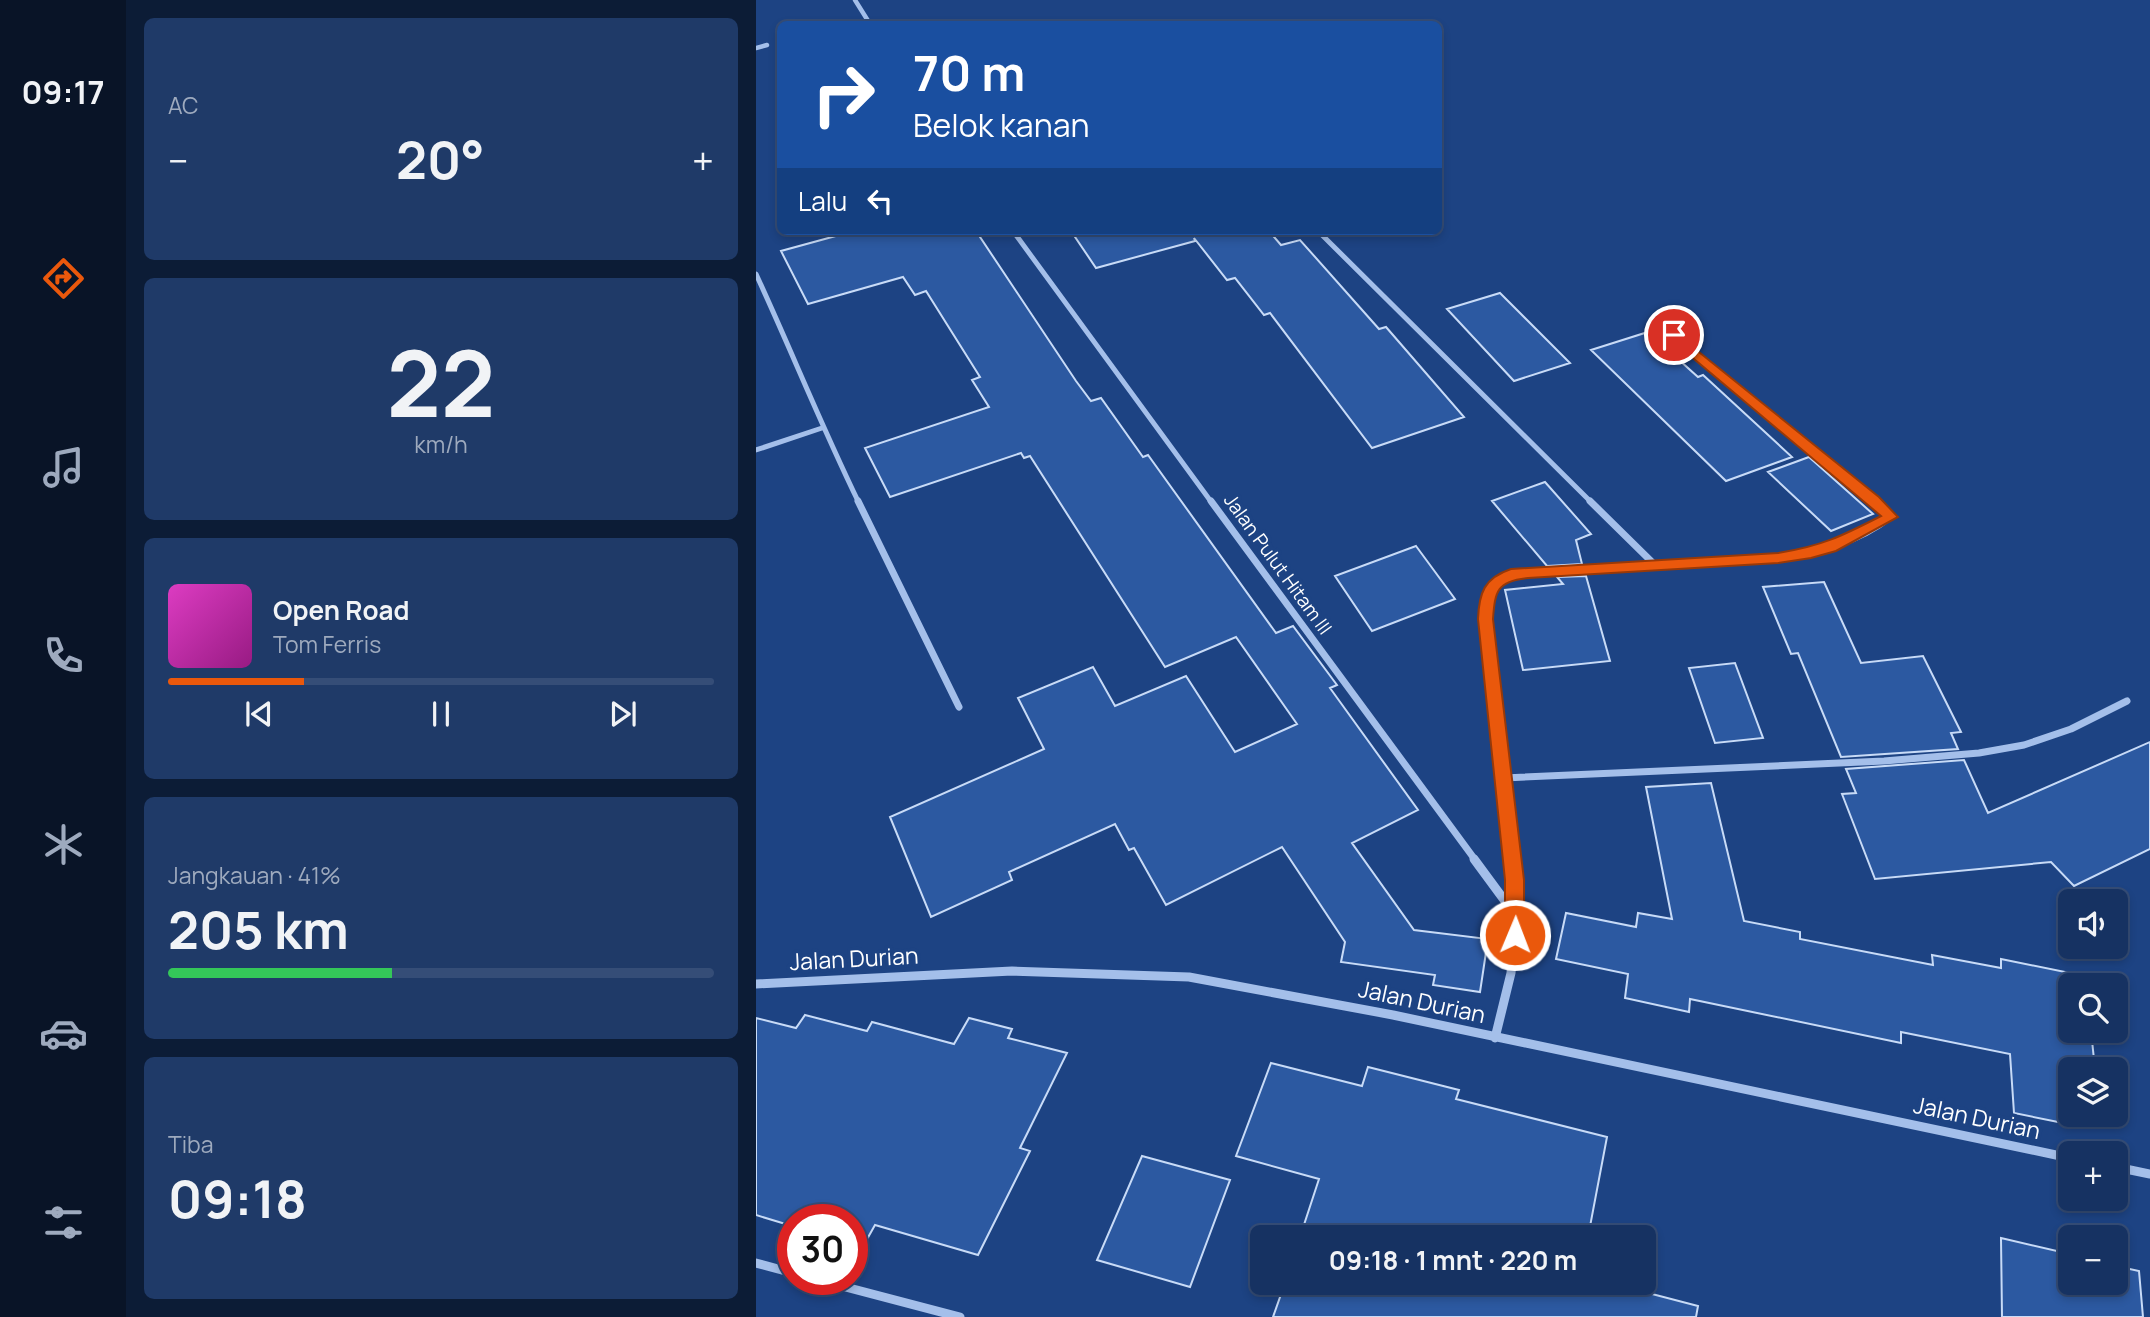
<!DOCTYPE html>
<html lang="id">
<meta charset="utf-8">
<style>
:root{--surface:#163262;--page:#1f3a68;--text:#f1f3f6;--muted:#9eaabe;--line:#354d77;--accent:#ea580c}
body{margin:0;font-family:Manrope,sans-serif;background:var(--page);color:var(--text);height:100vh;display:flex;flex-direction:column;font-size:26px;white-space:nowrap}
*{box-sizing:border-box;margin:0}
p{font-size:23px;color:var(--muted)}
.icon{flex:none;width:38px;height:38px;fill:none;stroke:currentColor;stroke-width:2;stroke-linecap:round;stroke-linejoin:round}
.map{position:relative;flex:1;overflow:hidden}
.side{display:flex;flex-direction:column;gap:18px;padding:18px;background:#0c1c36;width:630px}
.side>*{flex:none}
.banner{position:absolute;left:21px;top:21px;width:665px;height:214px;border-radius:10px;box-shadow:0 4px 10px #0003,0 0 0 2px var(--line);background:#1a4fa0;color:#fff;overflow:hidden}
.controls{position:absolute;left:1302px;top:889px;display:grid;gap:14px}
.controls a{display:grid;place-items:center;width:70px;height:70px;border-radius:10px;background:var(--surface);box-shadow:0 4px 10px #0003,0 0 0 2px var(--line);font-size:35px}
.speed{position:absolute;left:21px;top:1204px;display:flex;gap:14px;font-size:35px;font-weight:700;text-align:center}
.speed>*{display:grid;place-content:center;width:91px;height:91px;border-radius:50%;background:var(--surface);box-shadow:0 4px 10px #0003,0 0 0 2px var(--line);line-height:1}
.speed .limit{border:10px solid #d22;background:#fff;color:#111}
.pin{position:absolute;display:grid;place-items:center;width:60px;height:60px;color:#fff;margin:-30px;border:4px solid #fff;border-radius:50%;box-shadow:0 2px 7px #0007}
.me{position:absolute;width:77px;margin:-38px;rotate:1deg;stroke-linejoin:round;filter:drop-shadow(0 0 5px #0008)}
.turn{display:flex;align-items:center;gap:24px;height:147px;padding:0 21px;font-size:32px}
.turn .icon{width:91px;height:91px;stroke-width:2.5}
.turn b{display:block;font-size:49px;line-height:60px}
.then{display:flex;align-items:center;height:66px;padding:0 21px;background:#0003;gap:14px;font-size:26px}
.big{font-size:52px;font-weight:700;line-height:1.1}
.side .widget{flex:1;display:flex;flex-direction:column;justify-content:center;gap:10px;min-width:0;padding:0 24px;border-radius:10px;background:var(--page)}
.side .dial{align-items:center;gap:0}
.dial b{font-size:91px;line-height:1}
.song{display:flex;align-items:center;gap:21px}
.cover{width:84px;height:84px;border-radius:10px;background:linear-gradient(135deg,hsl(310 70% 55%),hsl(310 70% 35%))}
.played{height:7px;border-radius:4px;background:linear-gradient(90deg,var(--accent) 25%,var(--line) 25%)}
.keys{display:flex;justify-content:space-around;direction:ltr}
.heat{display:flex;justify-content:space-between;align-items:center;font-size:38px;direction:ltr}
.charge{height:10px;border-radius:5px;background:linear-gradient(90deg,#34c759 41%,var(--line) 0)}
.trip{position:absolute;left:494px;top:1225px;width:406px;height:70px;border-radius:10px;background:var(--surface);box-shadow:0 4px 10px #0003,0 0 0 2px var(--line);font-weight:700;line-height:70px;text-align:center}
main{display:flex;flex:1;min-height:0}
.dock{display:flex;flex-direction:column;width:126px;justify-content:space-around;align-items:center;background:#091427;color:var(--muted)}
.dock .icon{width:49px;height:49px}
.dock .active{color:var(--accent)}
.dock b{font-size:32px;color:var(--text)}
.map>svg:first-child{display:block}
.building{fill:#2c59a1;stroke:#c8dbf7;stroke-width:2}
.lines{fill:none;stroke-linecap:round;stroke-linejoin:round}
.minor-far3{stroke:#a4bfea;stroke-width:4.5}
.minor-far2{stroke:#a4bfea;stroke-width:5}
.minor-far1{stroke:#a4bfea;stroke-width:7}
.minor{stroke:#a4bfea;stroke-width:9}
.route{fill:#ea580c;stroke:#983908;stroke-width:2}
.labels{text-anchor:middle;stroke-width:7;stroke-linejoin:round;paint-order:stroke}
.street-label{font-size:19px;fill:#fff;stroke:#1d4383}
.near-street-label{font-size:23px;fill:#fff;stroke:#1d4383}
</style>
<main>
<nav class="dock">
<b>09:17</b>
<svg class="icon active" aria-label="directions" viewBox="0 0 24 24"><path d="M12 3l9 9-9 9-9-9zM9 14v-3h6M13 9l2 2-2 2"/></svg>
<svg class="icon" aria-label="music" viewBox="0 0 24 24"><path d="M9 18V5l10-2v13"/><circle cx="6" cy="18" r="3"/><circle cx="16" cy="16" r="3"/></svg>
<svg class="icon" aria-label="phone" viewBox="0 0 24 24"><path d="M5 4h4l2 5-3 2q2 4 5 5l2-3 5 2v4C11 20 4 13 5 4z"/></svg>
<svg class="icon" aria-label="climate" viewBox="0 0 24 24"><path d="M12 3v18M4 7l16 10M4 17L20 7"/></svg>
<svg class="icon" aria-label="car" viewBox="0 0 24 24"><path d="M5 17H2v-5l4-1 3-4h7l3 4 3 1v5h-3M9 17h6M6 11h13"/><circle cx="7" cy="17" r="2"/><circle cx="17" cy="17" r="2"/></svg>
<svg class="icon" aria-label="filters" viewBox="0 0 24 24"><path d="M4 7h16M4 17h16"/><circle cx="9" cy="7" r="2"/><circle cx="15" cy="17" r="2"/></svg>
</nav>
<section class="side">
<div class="widget"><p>AC</p>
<div class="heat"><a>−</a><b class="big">20°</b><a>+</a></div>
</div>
<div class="widget dial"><b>22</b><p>km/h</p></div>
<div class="widget">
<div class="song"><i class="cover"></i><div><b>Open Road</b><p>Tom Ferris</p></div></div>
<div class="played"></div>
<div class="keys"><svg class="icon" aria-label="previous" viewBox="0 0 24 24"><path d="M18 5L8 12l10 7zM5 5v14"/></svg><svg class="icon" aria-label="pause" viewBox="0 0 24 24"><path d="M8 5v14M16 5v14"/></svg><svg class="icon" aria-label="next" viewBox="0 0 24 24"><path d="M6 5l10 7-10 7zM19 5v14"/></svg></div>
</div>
<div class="widget"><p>Jangkauan · 41%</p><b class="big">205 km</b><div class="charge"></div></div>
<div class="widget"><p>Tiba</p><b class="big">09:18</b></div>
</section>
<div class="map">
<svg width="1394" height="1317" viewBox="0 0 1394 1317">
<rect width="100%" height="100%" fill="#1d4383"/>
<path class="building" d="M98,231H220L320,381L335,401L345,398L387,457L392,455L520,633L537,626L581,685L574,688L662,810L596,843L658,930L732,939L724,992L677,985L679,975L585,962L589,942L526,847L410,905L378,848L373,850L359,824L253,872L256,880L175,917L134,817L288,749L262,698L337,667L359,706L430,676L479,752L541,724L480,637L409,667L274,456L268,458L265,453L134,497L109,448L233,407L216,380L224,377L170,291L159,295L147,277L52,304L25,251Z
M315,231H513L525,245L544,240L623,329L630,327L708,417L616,448L514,313L508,315L479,278L471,280L438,238L439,241L340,268Z
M744,293L814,363L758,381L691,309Z
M892,332L942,377L947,375L1036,457L970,481L835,350Z
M1053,457L1117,514L1075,531L1012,472Z
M789,482L835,534L820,540L826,564L791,566L736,501Z
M660,546L699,599L616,631L579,576Z
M830,576L854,661L767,670L749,590L807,584L801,577Z
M1068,582L1105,663L1167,656L1205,732L1195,733L1202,749L1085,757L1042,653L1035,654L1007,587Z
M979,663L1007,738L959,743L933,668Z
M1394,742V849L1318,886L1295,862L1119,879L1086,794L1100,793L1090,769L1208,760L1232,813Z
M955,783L988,921L1044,932V939L1177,965L1176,955L1245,968V959L1329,976L1330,985H1314V1031H1335L1339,1069H1314V1075L1307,1073L1312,1124L1258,1113L1254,1054L1145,1032V1043L934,999L933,1012L869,998L872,974L800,959L810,913L880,927L882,913L916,919L890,787Z
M49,1015L111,1031L116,1022L198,1044L213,1018L256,1029L252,1038L311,1053L264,1148L274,1151L222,1255L119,1225L96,1266V1220H37L36,1226L0,1215V1018L40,1028Z
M515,1063L606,1086L612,1067L703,1090L700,1099L851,1137L832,1237H544L563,1179L480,1156Z
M386,1156L474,1180L434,1287L341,1260Z
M1245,1238L1314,1254V1283H1360V1266L1383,1271L1387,1317H1246Z
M529,1283H854L942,1306L940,1317H517Z"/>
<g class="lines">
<path class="minor-far3" d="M99,0L114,24
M0,48L11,45"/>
<path class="minor-far2" d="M257,231L456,503
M562,231L836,503
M0,274C35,350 66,427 103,503
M918,335L1120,503
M0,450L66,428"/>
<path class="minor-far1" d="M102,501L203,707
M455,501L720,861
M834,501L898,564
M748,778L1128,761L1223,753L1268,745L1315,729L1371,701
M754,861L729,619C731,598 735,584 755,574L1022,558C1061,552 1103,542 1134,517L1119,501"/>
<path class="minor" d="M718,859L760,916
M0,984L256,971L433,977L637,1015L1314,1158
M739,1038L755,973L760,916L754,859
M1360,1167L1394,1174
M0,1263L37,1273
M59,1279L204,1317"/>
</g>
<path class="route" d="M918,332L1123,497L1142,517L1080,551L1055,558L1022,563L772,578C741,581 739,591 737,619L768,880V935L765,941L759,944L752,941L749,935V880L722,619C723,593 728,578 755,569L1022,553C1066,546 1086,536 1125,516L913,338L911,335Z"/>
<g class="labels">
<g class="street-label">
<text transform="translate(522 564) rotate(54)" y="7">Jalan Pulut Hitam III</text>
</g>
<g class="near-street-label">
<text transform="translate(98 959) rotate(-3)" y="8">Jalan Durian</text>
<text transform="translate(666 1002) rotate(12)" y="8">Jalan Durian</text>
<text transform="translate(1221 1118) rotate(12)" y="8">Jalan Durian</text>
</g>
</g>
</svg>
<div class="controls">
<a><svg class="icon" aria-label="sound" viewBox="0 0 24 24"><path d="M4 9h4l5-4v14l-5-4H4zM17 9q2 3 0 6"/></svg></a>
<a><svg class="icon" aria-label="search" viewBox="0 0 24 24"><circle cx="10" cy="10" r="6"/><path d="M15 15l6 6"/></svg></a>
<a><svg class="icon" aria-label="layers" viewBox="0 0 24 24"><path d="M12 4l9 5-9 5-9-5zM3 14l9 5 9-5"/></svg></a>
<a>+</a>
<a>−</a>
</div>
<div class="speed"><div class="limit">30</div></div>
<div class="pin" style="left:918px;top:335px;background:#d93025"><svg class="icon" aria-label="arrive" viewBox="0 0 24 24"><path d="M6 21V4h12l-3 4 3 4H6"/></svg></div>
<svg class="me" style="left:759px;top:935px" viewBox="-20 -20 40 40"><circle r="17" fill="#ea580c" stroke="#fff" stroke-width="3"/><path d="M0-11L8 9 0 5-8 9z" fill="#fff"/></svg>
<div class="trip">09:18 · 1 mnt · 220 m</div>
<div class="banner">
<div class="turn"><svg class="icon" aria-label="right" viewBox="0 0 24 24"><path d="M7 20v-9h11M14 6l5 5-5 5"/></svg><div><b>70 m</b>Belok kanan</div></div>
<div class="then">Lalu<svg class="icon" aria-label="left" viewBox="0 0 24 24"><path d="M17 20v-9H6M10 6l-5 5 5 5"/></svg></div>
</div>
</div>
</main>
